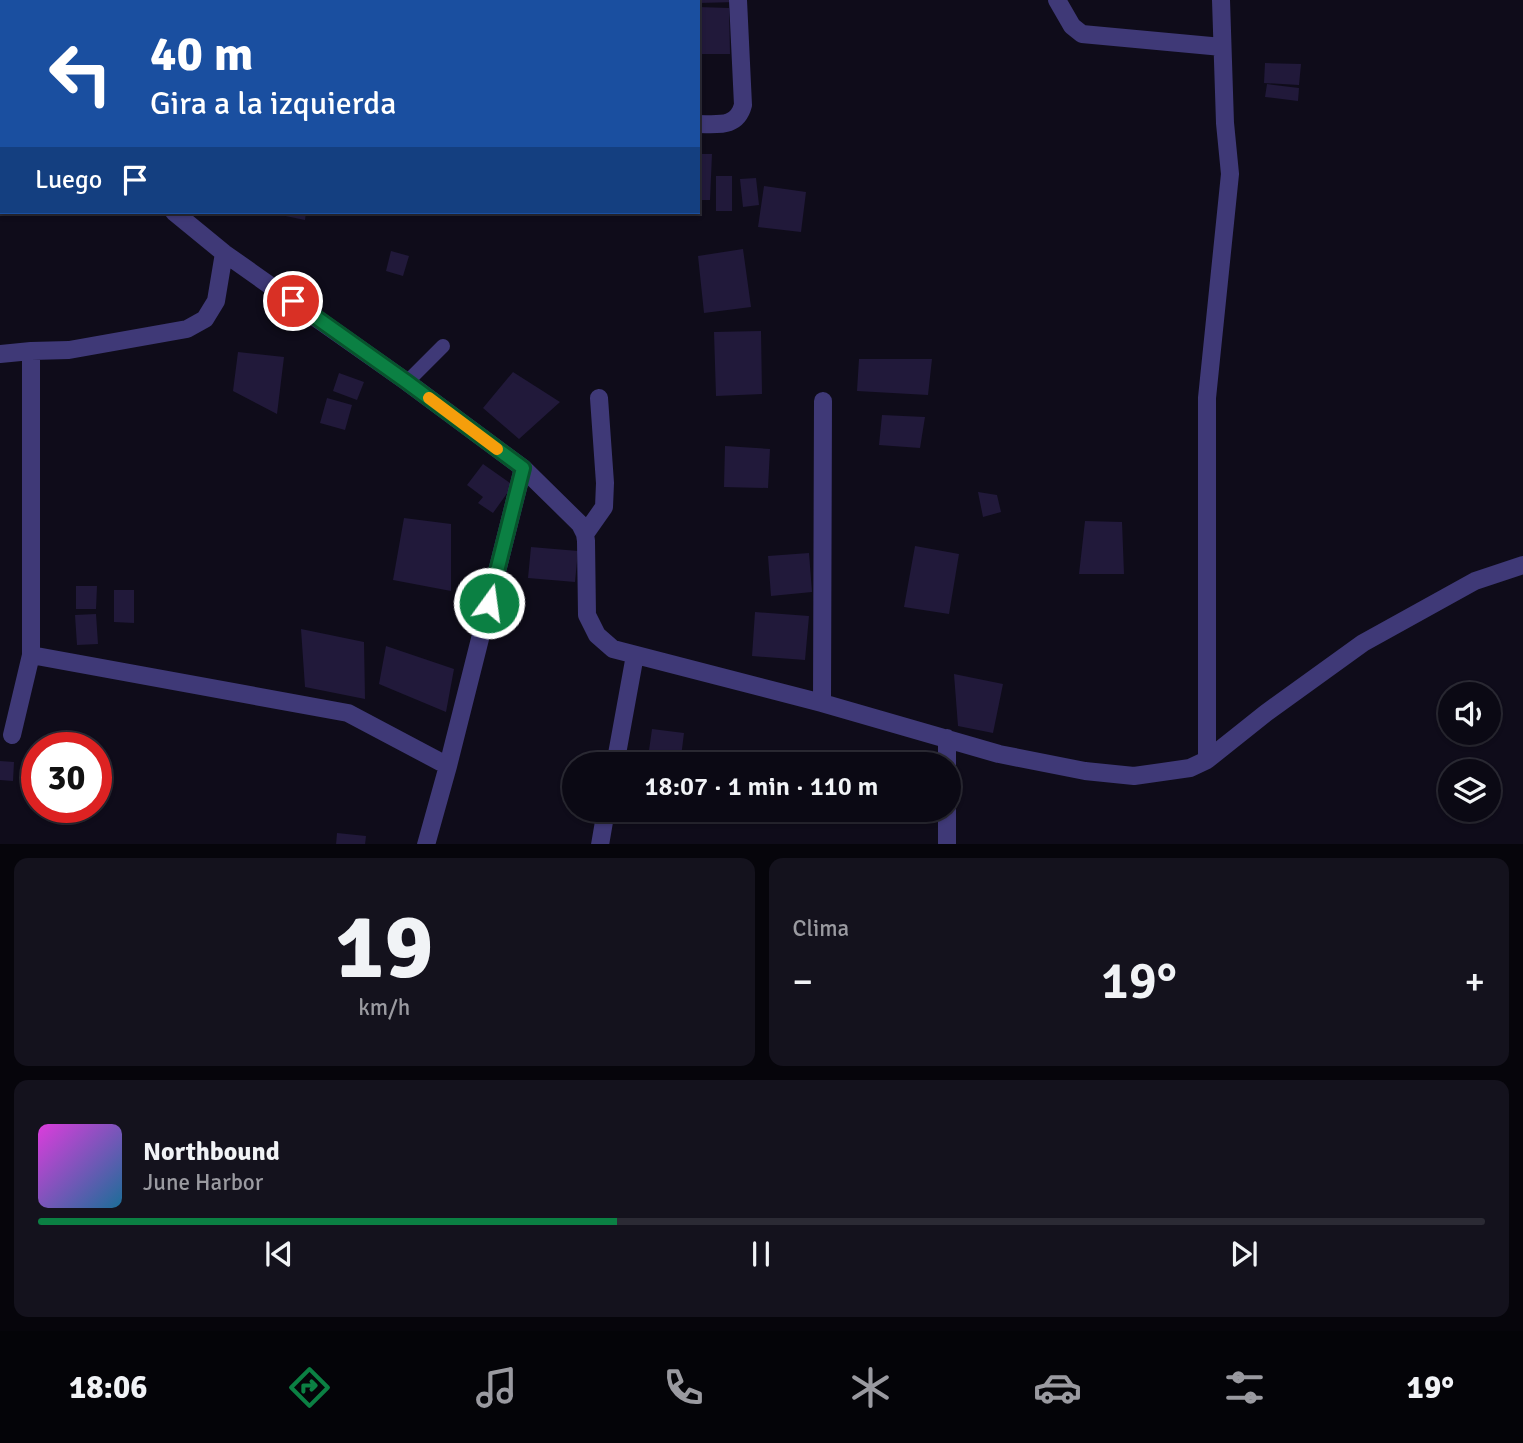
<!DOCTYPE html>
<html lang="es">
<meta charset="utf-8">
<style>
:root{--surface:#0b0914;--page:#14121d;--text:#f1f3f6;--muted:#9a9aa0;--line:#2b2a34;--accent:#0b8043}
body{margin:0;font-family:Signika,sans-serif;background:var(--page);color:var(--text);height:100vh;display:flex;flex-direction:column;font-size:26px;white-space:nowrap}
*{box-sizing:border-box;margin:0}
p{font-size:23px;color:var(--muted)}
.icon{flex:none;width:38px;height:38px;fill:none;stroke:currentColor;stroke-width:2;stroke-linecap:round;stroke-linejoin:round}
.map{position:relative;height:844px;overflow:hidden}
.details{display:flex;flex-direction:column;gap:14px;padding:14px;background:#06050b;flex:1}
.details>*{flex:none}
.top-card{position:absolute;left:0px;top:0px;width:700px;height:214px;box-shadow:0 2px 5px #0004,0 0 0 2px var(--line);background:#1a4fa0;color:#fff;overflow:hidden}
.buttons{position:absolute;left:1438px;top:682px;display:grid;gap:14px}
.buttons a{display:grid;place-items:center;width:63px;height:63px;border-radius:50%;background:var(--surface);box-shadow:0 2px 5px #0004,0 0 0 2px var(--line);font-size:35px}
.speed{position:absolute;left:21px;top:732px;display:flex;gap:14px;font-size:35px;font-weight:700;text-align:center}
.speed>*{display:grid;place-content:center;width:91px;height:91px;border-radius:50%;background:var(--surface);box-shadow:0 2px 5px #0004,0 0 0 2px var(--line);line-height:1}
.speed .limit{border:10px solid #d22;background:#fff;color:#111}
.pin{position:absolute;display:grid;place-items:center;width:60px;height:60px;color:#fff;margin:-30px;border:4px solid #fff;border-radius:50%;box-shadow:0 2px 7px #0007}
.me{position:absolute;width:77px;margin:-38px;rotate:14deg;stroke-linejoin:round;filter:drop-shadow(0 0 5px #0008)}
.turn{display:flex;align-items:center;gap:24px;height:147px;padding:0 35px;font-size:32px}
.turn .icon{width:91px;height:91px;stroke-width:2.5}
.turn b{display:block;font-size:49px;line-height:60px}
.then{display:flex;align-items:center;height:66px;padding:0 35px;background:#0003;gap:14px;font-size:26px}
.big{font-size:52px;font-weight:600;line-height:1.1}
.details .card{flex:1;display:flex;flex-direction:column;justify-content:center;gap:10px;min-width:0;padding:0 24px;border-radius:14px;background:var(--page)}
.details .dial{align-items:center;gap:0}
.dial b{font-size:91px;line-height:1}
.song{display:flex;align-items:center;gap:21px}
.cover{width:84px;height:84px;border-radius:10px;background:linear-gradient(135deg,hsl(300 70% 55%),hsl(200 70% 35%))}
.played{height:7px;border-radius:4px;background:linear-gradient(90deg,var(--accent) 40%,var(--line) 40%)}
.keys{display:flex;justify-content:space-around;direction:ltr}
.heat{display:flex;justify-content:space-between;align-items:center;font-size:38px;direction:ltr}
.details .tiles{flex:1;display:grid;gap:14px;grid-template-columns:1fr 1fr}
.card:last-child{grid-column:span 2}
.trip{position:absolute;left:562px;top:752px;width:399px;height:70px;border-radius:35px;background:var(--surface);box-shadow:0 2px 5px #0004,0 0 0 2px var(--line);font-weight:600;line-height:70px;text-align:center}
.menu{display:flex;height:112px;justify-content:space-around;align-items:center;background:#040408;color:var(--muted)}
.menu .icon{width:49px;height:49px}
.menu .current{color:var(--accent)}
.menu b{font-size:32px;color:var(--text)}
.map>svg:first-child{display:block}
.building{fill:#21193a}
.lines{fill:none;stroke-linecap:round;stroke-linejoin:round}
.service{stroke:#3f3977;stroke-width:14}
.minor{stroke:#3f3977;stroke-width:18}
.route-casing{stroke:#07532c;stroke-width:18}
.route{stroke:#0b8043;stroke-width:12}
.slow{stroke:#f59e0b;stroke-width:12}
</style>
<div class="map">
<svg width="1523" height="845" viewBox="0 0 1523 845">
<rect width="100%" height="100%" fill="#0f0c1a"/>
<path class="building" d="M698,0H737V2L698,3Z
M698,7L729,8L730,54H698Z
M1265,63L1301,64L1299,85L1264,83Z
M1267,84L1299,88L1298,101L1265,97Z
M698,154H712L710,200H698Z
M716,176H732V211H716Z
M756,178L759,205L743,207L740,179Z
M764,186L806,192L801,232L758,227Z
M271,212H306L305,220L271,213Z
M743,249L751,307L704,313L698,256Z
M391,251L409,256L403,276L386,271Z
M761,331L762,394L716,396L714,332Z
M238,352L284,357L277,414L233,391Z
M859,359H932L928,395L857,391Z
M513,372L560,402L519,439L483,408Z
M339,373L364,382L357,400L333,391Z
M327,398L352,405L345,430L320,423Z
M882,415L925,417L920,448L879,445Z
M725,446L770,449L768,488L724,487Z
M483,464L513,485L493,513L478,503L483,497L467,485Z
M978,492L997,495L1001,512L983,517Z
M404,518L451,524V591L393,580Z
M1085,521L1122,522L1124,574H1079Z
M915,546L959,554L949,614L904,607Z
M531,547L578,551L575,582L528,578Z
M809,553L812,592L771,596L768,556Z
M76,586H97L96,609H76Z
M114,590H134V623L114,622Z
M755,612L809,616L805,660L752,656Z
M96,614L98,644L77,645L75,615Z
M301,629L364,642L365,699L305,687Z
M386,646L454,669L446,712L379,684Z
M954,674L1003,684L993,733L958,726Z
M652,729L684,733L680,765H647Z
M0,761L14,762L13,781L0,780Z
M337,833L366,836L365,845H336Z"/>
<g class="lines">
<path class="service" d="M407,382L443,346"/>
<path class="minor" d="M1057,0L1072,26L1082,34L1222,47
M69,2L70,0
M214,2L215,0
M0,60L2,61
M698,124C718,124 737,128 743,105L738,0
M174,212L224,253L407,382L523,468L580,524L585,534L586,541L587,615L597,635L613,649L822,703L999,754L1085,771L1134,776L1190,768L1207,760L1266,713L1363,643L1475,581L1523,565
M0,354L31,351
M585,534L604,507L605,483L599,398
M31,655L348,713L448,766
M822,703L823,401
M12,735L31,655V351L69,350L187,329L205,319L216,301L224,253
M947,738V765
M1207,760V398L1230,174L1225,123L1221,0
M615,765L635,655
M947,810V845
M426,845L448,766L523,468
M600,845L606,810"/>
</g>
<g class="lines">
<defs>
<path id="route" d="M293,301L407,382L523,468L489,603"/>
</defs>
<use href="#route" class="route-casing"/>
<use href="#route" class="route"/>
<path class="slow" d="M429,398L497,449"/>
</g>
</svg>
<div class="buttons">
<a><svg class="icon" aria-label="sound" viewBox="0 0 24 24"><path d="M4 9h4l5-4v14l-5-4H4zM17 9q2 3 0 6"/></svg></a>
<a><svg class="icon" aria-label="layers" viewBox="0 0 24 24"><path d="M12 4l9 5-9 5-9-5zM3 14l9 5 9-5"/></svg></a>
</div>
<div class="speed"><div class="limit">30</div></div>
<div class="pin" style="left:293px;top:301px;background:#d93025"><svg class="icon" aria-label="arrive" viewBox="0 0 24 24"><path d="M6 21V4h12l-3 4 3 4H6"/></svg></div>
<svg class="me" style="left:489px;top:603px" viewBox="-20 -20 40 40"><circle r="17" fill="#0b8043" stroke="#fff" stroke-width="3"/><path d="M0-11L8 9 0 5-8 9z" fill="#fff"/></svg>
<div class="trip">18:07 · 1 min · 110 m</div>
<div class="top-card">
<div class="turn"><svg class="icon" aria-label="left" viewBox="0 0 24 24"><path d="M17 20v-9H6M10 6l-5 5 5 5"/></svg><div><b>40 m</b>Gira a la izquierda</div></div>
<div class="then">Luego<svg class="icon" aria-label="arrive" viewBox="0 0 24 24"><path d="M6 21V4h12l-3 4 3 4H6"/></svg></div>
</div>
</div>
<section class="details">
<div class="tiles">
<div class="card dial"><b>19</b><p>km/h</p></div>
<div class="card"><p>Clima</p>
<div class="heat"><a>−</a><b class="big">19°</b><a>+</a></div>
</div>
<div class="card">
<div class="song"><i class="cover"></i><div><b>Northbound</b><p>June Harbor</p></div></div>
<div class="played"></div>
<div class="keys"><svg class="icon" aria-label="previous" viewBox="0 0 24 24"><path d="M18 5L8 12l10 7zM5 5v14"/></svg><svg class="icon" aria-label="pause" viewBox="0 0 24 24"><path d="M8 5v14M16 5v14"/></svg><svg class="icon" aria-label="next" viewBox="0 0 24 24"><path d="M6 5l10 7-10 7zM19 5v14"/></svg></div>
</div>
</div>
</section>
<nav class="menu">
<b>18:06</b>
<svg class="icon current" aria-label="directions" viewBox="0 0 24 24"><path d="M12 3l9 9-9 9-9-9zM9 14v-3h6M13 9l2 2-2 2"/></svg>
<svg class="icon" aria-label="music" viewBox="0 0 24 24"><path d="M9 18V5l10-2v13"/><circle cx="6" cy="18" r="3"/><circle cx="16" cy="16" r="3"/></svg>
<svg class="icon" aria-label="phone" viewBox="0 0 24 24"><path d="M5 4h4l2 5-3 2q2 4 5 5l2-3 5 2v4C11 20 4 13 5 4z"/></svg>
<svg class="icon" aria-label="climate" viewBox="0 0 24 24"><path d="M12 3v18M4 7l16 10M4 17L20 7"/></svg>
<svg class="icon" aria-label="car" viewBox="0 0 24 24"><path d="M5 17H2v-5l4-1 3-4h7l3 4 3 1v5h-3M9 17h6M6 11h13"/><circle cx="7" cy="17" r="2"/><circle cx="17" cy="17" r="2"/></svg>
<svg class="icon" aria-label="filters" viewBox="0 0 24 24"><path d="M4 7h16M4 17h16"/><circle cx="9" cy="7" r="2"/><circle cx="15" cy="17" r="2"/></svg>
<b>19°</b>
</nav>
